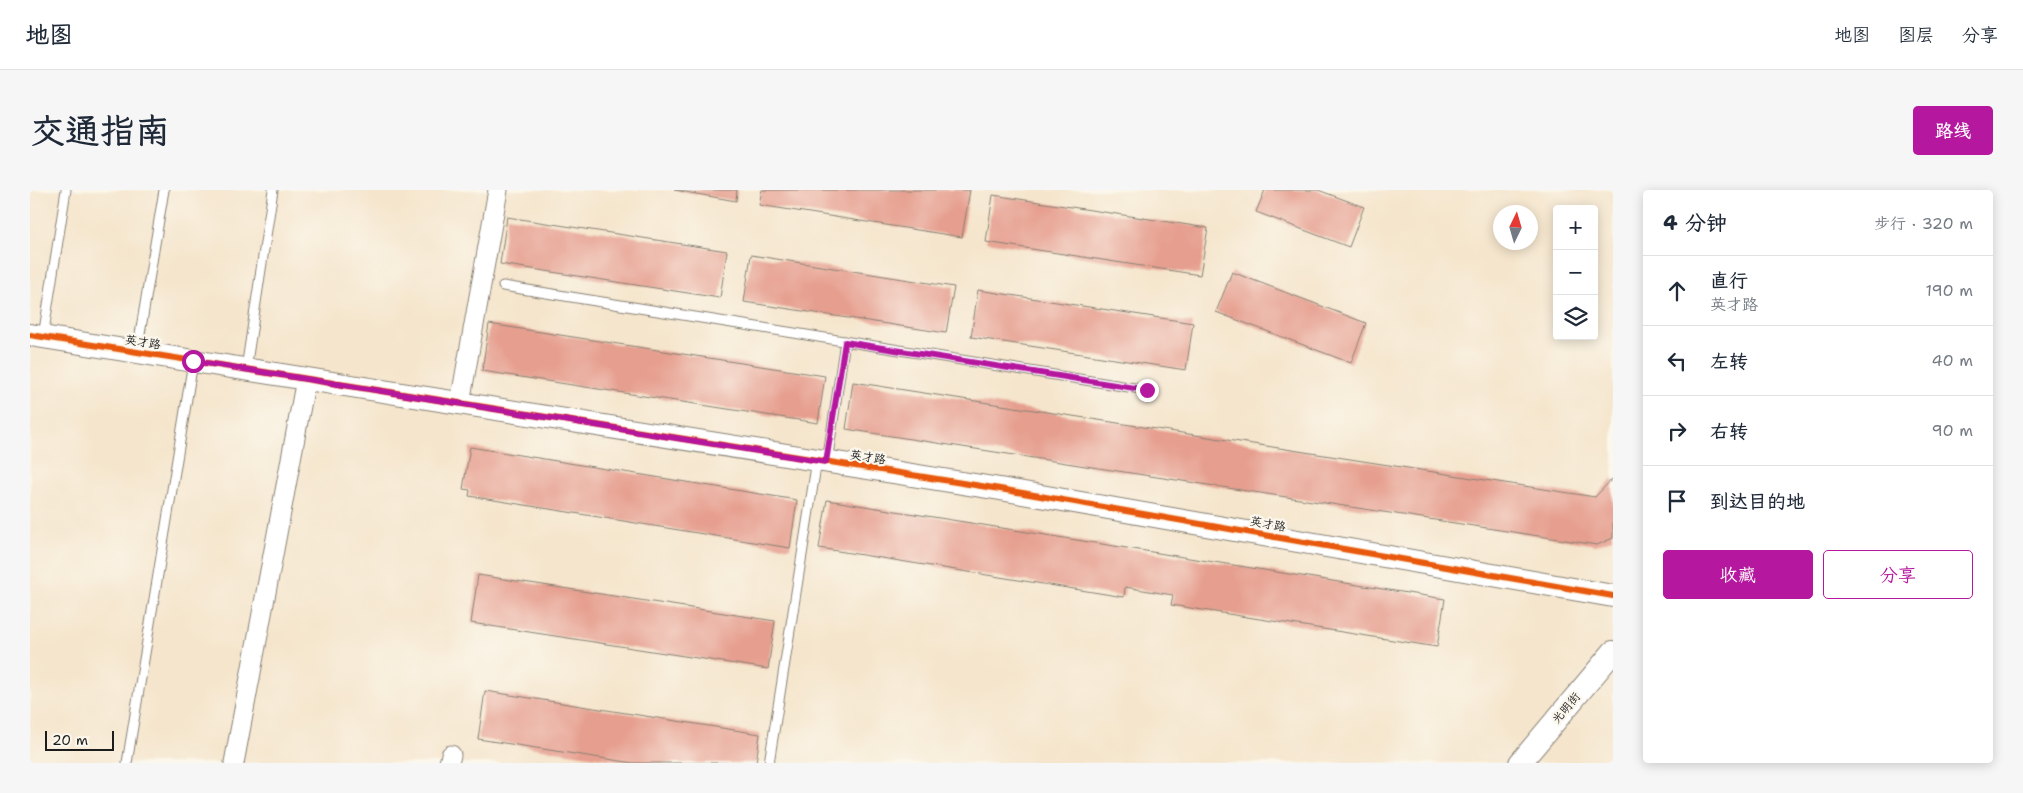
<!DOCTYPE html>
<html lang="zh">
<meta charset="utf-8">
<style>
body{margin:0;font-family:"Shantell Sans","LXGW WenKai TC",sans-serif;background:#f6f6f7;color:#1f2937}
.controls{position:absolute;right:15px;top:15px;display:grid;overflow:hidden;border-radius:5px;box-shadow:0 2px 12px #0003}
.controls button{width:45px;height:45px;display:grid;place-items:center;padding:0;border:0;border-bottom:1px solid #e0e1e3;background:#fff;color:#1f2937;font:25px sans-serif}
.compass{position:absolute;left:1463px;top:15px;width:45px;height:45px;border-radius:50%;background:#fff;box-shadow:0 2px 12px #0003;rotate:5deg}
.scale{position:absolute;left:15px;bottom:12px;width:69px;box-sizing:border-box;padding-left:5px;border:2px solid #1c1c1c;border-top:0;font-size:14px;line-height:18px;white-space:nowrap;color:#1c1c1c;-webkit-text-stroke:4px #fbf7ec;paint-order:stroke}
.stop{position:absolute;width:15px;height:15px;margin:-11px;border:4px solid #b5179e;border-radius:50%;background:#fff}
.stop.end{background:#b5179e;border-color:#fff;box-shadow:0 1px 5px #0008}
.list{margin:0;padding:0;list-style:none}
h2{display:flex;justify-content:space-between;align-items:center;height:65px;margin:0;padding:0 20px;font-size:21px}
h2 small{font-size:16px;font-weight:400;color:#747a83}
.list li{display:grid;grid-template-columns:32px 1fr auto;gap:15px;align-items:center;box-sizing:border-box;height:70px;padding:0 20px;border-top:1px solid #e0e1e3}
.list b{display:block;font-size:19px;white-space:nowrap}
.list p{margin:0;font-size:16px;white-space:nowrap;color:#747a83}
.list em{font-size:16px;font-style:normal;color:#747a83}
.actions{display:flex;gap:10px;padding:15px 20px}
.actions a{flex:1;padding:11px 0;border:1px solid #b5179e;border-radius:5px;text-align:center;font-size:18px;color:#b5179e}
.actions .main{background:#b5179e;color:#fff}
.icon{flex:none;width:28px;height:28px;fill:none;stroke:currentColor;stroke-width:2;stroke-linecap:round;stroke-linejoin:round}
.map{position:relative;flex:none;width:1583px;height:573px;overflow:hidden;border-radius:5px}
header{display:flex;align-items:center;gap:30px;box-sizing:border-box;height:70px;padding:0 25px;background:#fff;border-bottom:1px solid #e0e1e3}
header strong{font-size:24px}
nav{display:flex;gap:28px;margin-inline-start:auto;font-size:18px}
.intro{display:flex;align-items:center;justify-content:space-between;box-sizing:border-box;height:120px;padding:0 30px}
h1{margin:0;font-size:35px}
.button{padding:12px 22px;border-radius:5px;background:#b5179e;color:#fff;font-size:18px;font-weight:700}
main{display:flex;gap:30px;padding:0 30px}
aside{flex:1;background:#fff;border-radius:5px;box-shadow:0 2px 12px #0003}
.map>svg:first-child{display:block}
</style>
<header>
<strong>地图</strong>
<nav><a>地图</a><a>图层</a><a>分享</a></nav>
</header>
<div class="intro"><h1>交通指南</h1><a class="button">路线</a></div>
<main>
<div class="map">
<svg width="1583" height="573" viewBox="0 0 1583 573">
<rect width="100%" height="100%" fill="#fbf7ec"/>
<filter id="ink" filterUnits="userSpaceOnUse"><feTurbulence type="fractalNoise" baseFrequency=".02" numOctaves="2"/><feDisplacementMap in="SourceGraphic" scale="10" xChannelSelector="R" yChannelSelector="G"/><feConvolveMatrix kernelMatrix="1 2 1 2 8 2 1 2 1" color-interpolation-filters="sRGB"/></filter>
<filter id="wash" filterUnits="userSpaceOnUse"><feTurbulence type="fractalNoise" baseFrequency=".0096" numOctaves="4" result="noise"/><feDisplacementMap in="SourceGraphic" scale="20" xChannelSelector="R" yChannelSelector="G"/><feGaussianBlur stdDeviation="1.12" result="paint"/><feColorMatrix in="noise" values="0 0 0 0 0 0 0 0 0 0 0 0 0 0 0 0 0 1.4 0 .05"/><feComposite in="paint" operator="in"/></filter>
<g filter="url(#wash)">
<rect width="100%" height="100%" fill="#f5e5cc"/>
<g id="blocks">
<g fill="#e69f8f">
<path d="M644 0H707L706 11Z"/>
<path d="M732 0H940L932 47 729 15Z"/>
<path d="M1235 0H1288L1334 17 1319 57 1226 22Z"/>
<path d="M963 5 1178 38 1170 85 956 52Z"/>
<path d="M477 27 697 61 690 108 470 74Z"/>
<path d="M721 65 924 97 916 143 714 112Z"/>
<path d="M1202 82 1336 133 1321 173 1186 122Z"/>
<path d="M948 100 1163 133 1156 180 941 147Z"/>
<path d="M459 134 795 186 788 233 452 181Z"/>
<path d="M823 192 1565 307 1583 288V348L1567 355 816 239Z"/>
<path d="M440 257 767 310 760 358 439 306 440 300 433 299Z"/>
<path d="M797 310 1415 409 1407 457 1141 415 1143 405 1095 397 1094 407 789 358Z"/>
<path d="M448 385 745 431 738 479 441 433Z"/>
<path d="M455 501 730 544 726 573H603L448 549Z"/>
</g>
</g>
</g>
<g filter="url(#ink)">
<use href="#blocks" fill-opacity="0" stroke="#888074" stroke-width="1"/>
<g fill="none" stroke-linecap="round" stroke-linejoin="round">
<g stroke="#888074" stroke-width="11">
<g id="service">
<path d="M473 96 1117 200"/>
<path d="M13 147 36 0"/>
<path d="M107 162 134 0"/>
<path d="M216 179 243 0"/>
<path d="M797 272 815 151"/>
<path d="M97 573 163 172"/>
<path d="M739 573 787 270"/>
</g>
</g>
<g stroke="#888074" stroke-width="21">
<g id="minor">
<path d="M430 213 468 0"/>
<path d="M204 573 276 189"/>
<path d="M419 573 421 565"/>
</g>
</g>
<g stroke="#888074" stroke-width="24">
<g id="tertiary">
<path d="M0 145 970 299 1583 406"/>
<path d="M1490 573 1583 462"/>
</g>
</g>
<use href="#service" stroke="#fff" stroke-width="9"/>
<use href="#minor" stroke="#fff" stroke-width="19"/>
<use href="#tertiary" stroke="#fff" stroke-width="22"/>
<g stroke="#fbf7ec" stroke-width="9">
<path id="cycleway" d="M0 145 970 299 1583 406"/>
</g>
<use href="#cycleway" stroke="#e8590c" stroke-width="6"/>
</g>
</g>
<g fill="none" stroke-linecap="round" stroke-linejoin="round" filter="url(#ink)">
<path stroke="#b5179e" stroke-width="6" d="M163 171 796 272 815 152 1117 200"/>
</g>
<g text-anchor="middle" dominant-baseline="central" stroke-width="4.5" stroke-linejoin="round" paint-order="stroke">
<g font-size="12" fill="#1c1c1c" stroke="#fbf7ec">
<text transform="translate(113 152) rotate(9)">英才路</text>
<text transform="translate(838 267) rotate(9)">英才路</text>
<text transform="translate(1238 334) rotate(10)">英才路</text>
<text transform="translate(1536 518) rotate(-50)">光明街</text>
</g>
</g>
</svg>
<div class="controls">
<button>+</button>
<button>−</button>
<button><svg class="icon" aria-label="layers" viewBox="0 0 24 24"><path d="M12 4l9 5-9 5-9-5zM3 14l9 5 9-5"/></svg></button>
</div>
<svg class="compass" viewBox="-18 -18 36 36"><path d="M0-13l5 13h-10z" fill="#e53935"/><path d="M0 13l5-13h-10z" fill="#747a83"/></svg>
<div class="scale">20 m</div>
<div class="stop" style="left:163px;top:171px"></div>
<div class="stop end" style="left:1117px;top:200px"></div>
</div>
<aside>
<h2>4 分钟<small>步行 · 320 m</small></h2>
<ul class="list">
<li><svg class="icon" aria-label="ahead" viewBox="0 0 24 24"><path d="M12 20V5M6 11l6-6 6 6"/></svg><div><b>直行</b><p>英才路</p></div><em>190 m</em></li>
<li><svg class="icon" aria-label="left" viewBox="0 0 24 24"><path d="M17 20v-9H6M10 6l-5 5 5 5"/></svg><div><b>左转</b></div><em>40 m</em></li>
<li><svg class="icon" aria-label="right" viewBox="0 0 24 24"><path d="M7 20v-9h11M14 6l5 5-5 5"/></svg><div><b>右转</b></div><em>90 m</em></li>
<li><svg class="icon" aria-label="arrive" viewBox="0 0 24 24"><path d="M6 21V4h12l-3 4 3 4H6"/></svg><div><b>到达目的地</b></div></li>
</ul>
<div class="actions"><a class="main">收藏</a><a>分享</a></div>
</aside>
</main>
